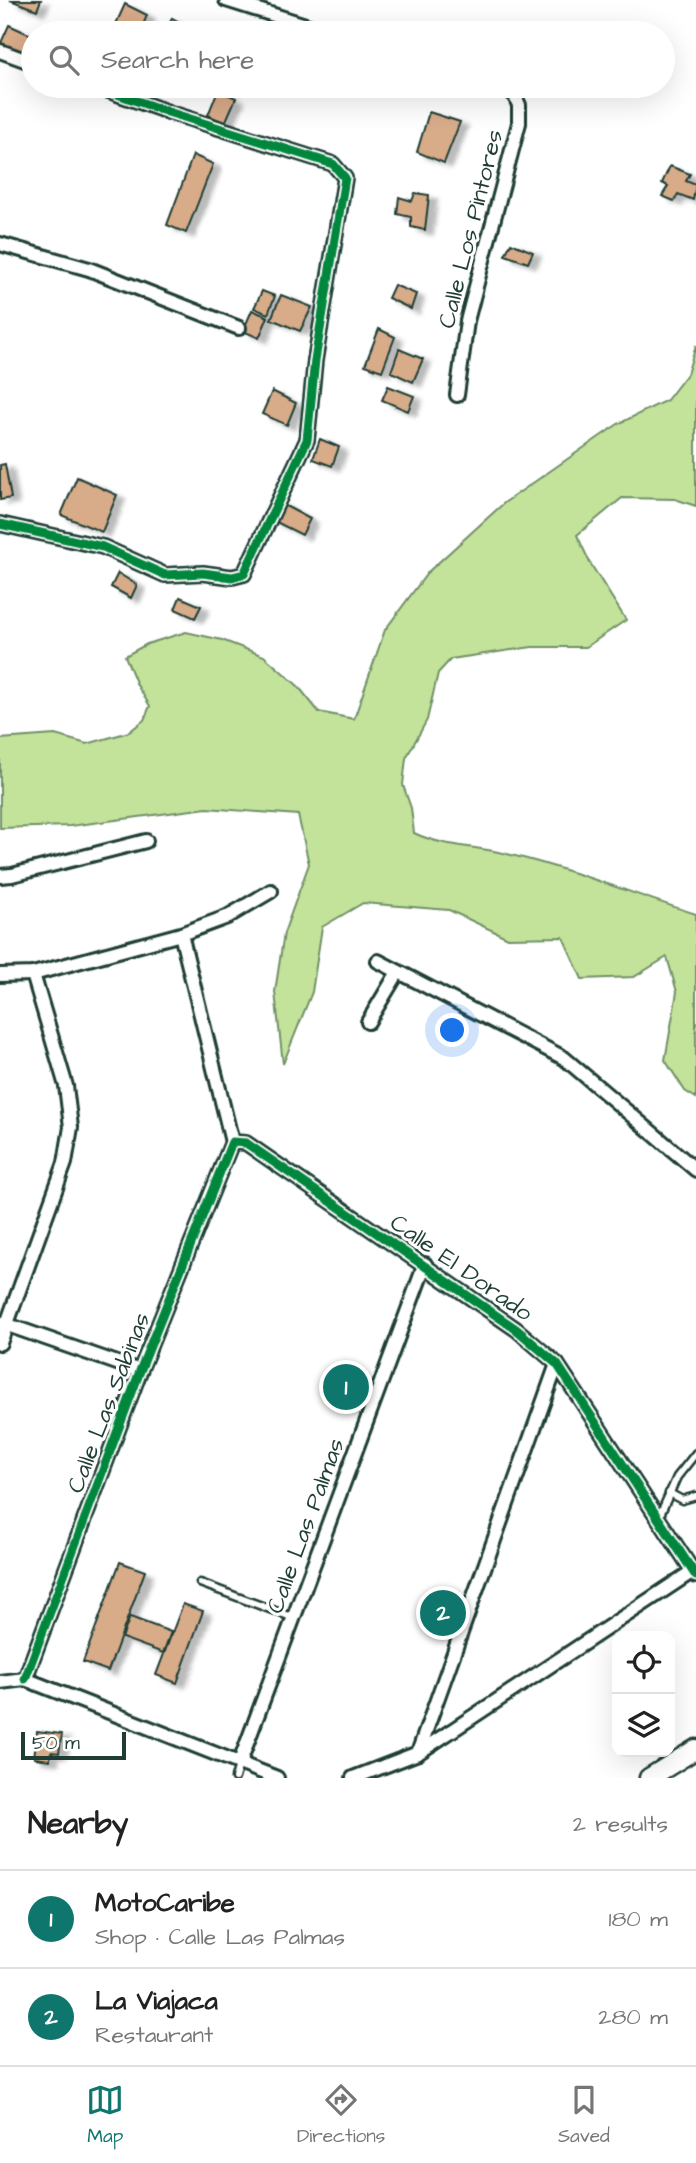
<!DOCTYPE html>
<meta charset="utf-8">
<style>
body{margin:0;font-family:"Architects Daughter",sans-serif;background:#f2f2f2;color:#222}
.controls{position:absolute;right:21px;bottom:21px;display:grid;overflow:hidden;border-radius:14px;box-shadow:0 7px 28px #0002}
.controls button{width:63px;height:63px;display:grid;place-items:center;padding:0;border:0;border-bottom:2px solid #e0e0e0;background:#fff;color:#222;font:35px sans-serif}
.scale{position:absolute;left:21px;bottom:18px;width:105px;box-sizing:border-box;padding-left:7px;border:4px solid #1f3d34;border-top:0;font-size:19px;line-height:24px;white-space:nowrap;color:#1f3d34;-webkit-text-stroke:5px #fff;paint-order:stroke}
.you{position:absolute;left:453px;top:1031px;width:24px;height:24px;margin:-18px;border:5px solid #fff;border-radius:50%;background:#1a73e8;box-shadow:0 0 0 10px #1a73e833}
.badge{display:grid;place-items:center;width:46px;height:46px;border-radius:50%;background:#0f766e;color:#fff;font-size:23px;font-weight:700}
.pin{position:absolute;translate:-50% -50%;border:4px solid #fff;box-shadow:0 2px 7px #0006}
.list{margin:0;padding:0;list-style:none}
h2{display:flex;justify-content:space-between;align-items:center;height:91px;margin:0;padding:0 28px;font-size:30px}
h2 small{font-size:23px;font-weight:400;color:#767676}
.list li{display:grid;grid-template-columns:46px 1fr auto;gap:21px;align-items:center;box-sizing:border-box;height:98px;padding:0 28px;border-top:2px solid #e0e0e0}
.list b{display:block;font-size:26px;white-space:nowrap}
.list p{margin:0;font-size:23px;white-space:nowrap;color:#767676}
.list em{font-size:23px;font-style:normal;color:#767676}
.icon{flex:none;width:38px;height:38px;fill:none;stroke:currentColor;stroke-width:2;stroke-linecap:round;stroke-linejoin:round}
.map{position:relative;flex:none;width:696px;height:1778px;overflow:hidden}
.search{position:absolute;background:#fff;box-shadow:0 7px 28px #0002;left:21px;right:21px;top:21px;height:77px;display:flex;align-items:center;gap:18px;box-sizing:border-box;padding:0 24px;border-radius:38px;color:#767676;font-size:26px}
.sheet{height:287px;background:#fff}
nav{display:flex;justify-content:space-around;align-items:center;box-sizing:border-box;height:98px;border-top:2px solid #e0e0e0;background:#fff;font-size:19px;color:#767676}
nav a{display:grid;justify-items:center;gap:4px}
nav .on{color:#0f766e}
.map>svg:first-child{display:block}
</style>
<div class="map">
<svg width="696" height="1778" viewBox="0 0 696 1778">
<defs>
<filter id="shadow"><feDropShadow dx="8" dy="4.5" stdDeviation="2" flood-color="#0004"/></filter>
</defs>
<rect width="100%" height="100%" fill="#fff"/>
<filter id="ink" filterUnits="userSpaceOnUse"><feTurbulence type="fractalNoise" baseFrequency=".0143" numOctaves="2"/><feDisplacementMap in="SourceGraphic" scale="14" xChannelSelector="R" yChannelSelector="G"/><feConvolveMatrix kernelMatrix="1 2 1 2 8 2 1 2 1" color-interpolation-filters="sRGB"/></filter>
<g filter="url(#ink)">
<path fill="#c3e39b" stroke="#719068" stroke-width="2" d="M696 345V506L675 499 622 498 577 535 590 563 626 620 586 647H532L451 659 438 673 427 720 406 758 403 785 411 808 414 833C443 847 476 846 507 854 571 869 633 894 696 914V1098L685 1091 665 1060 677 992 667 957 634 977 582 979 563 937 508 938 449 910 363 903 322 927 312 992 283 1064 275 992 284 933 309 864 298 815 207 808 70 826 0 828V739L55 735 87 744 129 732 144 720 150 706 137 685 125 656 147 644 186 632 222 640 264 656 298 686 319 712 354 719 385 630 428 572 504 503 618 424 667 400 687 374Z"/>
<g fill="#d8ab89" stroke="#1f3d34" stroke-width="2" filter="url(#shadow)">
<path d="M10 0H41L37 10Z"/>
<path d="M125 4 147 15 140 33H133L115 26Z"/>
<path d="M172 18 196 31 195 33H166Z"/>
<path d="M9 25 33 36V62L0 45Z"/>
<path d="M218 90 236 98 225 123 208 115Z"/>
<path d="M429 112 460 122 444 163 417 152Z"/>
<path d="M193 155 213 164 186 233 167 225Z"/>
<path d="M670 166 690 174 686 181 696 185 693 200 678 194 674 201 662 196 668 186 662 183Z"/>
<path d="M415 193 429 195 425 230 411 227V217L397 214 399 197 412 201Z"/>
<path d="M511 243 533 252 528 263 505 255Z"/>
<path d="M394 285 416 294 411 309 388 298Z"/>
<path d="M262 291 275 296 268 314 254 308Z"/>
<path d="M281 295 312 307 300 331 271 319Z"/>
<path d="M252 310 268 317 259 338 243 331Z"/>
<path d="M379 329 395 337 382 371 365 365Z"/>
<path d="M399 349 423 359 413 382 391 372Z"/>
<path d="M388 386 414 396 408 411 382 400Z"/>
<path d="M272 391 296 403 287 425 262 414Z"/>
<path d="M320 439 339 447 332 466 313 459Z"/>
<path d="M5 464 11 498 0 500V465Z"/>
<path d="M77 477 117 495 102 532 61 515Z"/>
<path d="M280 503 310 519 302 535 272 520Z"/>
<path d="M118 573 137 585 131 598 111 587Z"/>
<path d="M180 597 201 606 195 618 175 609Z"/>
<path d="M120 1562 145 1571 108 1671 83 1662Z"/>
<path d="M183 1604 203 1611 177 1683 156 1675Z"/>
<path d="M130 1617 171 1632 163 1653 122 1638Z"/>
<path d="M37 1731 62 1734 59 1753 51 1752 50 1760 34 1758Z"/>
</g>
<g fill="none" stroke-linecap="round" stroke-linejoin="round">
<g stroke="#1f3d34" stroke-width="11">
<g id="lane">
<path d="M669 1493 682 1500 696 1496"/>
<path d="M659 1517 677 1477 696 1453"/>
<path d="M200 1583 294 1618"/>
<path d="M235 1778 239 1764"/>
</g>
</g>
<g stroke="#1f3d34" stroke-width="18">
<g id="street">
<path d="M226 0 331 33"/>
<path d="M0 51 33 63"/>
<path d="M0 244 89 269 239 328"/>
<path d="M457 395 467 321 519 123V105L512 90 498 86"/>
<path d="M0 524 103 547 165 575 203 573 232 577 244 574 307 440 315 360 345 178 333 164 168 112 95 86"/>
<path d="M0 876 12 875 146 841"/>
<path d="M181 934 232 1142"/>
<path d="M378 961 564 1058 696 1170"/>
<path d="M0 975 33 974 181 934 227 917 271 891"/>
<path d="M368 1022 398 972"/>
<path d="M232 1142 246 1143 516 1329 557 1364 696 1576"/>
<path d="M2 1323 140 1371"/>
<path d="M0 1343 65 1163 71 1127 66 1086 33 974"/>
<path d="M25 1679 140 1371 232 1142"/>
<path d="M0 1682 25 1679 277 1778"/>
<path d="M418 1753 557 1364"/>
<path d="M240 1762 425 1264"/>
<path d="M353 1778 418 1753 693 1571"/>
</g>
</g>
<g stroke="#1f3d34" stroke-width="23">
<path id="secondary" d="M649 1778 696 1749"/>
</g>
<use href="#lane" stroke="#fff" stroke-width="6"/>
<use href="#street" stroke="#fff" stroke-width="12"/>
<use href="#secondary" stroke="#fff" stroke-width="18"/>
<g stroke="#fff" stroke-width="13">
<g id="cycleway">
<path d="M0 524 103 547 165 575 203 573 232 577 244 574 307 440 315 360 345 178 333 164 168 112 95 86"/>
<path d="M25 1679 140 1371 232 1142 246 1143 516 1329 557 1364 696 1576"/>
</g>
</g>
<use href="#cycleway" stroke="#00873e" stroke-width="9"/>
</g>
</g>
<g text-anchor="middle" dominant-baseline="central" stroke-width="6" stroke-linejoin="round" paint-order="stroke">
<g font-size="24" fill="#1f3d34" stroke="#fff">
<text transform="translate(471 229) rotate(-76)">Calle Los Pintores</text>
<text transform="translate(461 1268) rotate(35)">Calle El Dorado</text>
<text transform="translate(109 1403) rotate(-69)">Calle Las Sabinas</text>
<text transform="translate(306 1526) rotate(-70)">Calle Las Palmas</text>
</g>
</g>
</svg>
<div class="controls">
<button><svg class="icon" aria-label="locate" viewBox="0 0 24 24"><circle cx="12" cy="12" r="6"/><path d="M12 2v4M12 18v4M2 12h4M18 12h4"/></svg></button>
<button><svg class="icon" aria-label="layers" viewBox="0 0 24 24"><path d="M12 4l9 5-9 5-9-5zM3 14l9 5 9-5"/></svg></button>
</div>
<div class="scale">50 m</div>
<div class="you"></div>
<div class="pin badge" style="left:346px;top:1387px">1</div>
<div class="pin badge" style="left:443px;top:1613px">2</div>
<div class="search"><svg class="icon" aria-label="search" viewBox="0 0 24 24"><circle cx="10" cy="10" r="6"/><path d="M15 15l6 6"/></svg>Search here</div>
</div>
<section class="sheet">
<h2>Nearby<small>2 results</small></h2>
<ul class="list">
<li><span class="badge">1</span><div><b>MotoCaribe</b><p>Shop · Calle Las Palmas</p></div><em>180 m</em></li>
<li><span class="badge">2</span><div><b>La Viajaca</b><p>Restaurant</p></div><em>280 m</em></li>
</ul>
</section>
<nav>
<a class="on"><svg class="icon" aria-label="map" viewBox="0 0 24 24"><path d="M3 6l6-2 6 2 6-2v14l-6 2-6-2-6 2zM9 4v14M15 6v14"/></svg>Map</a>
<a><svg class="icon" aria-label="directions" viewBox="0 0 24 24"><path d="M12 3l9 9-9 9-9-9zM9 14v-3h6M13 9l2 2-2 2"/></svg>Directions</a>
<a><svg class="icon" aria-label="saved" viewBox="0 0 24 24"><path d="M7 4h10v16l-5-4-5 4z"/></svg>Saved</a>
</nav>
